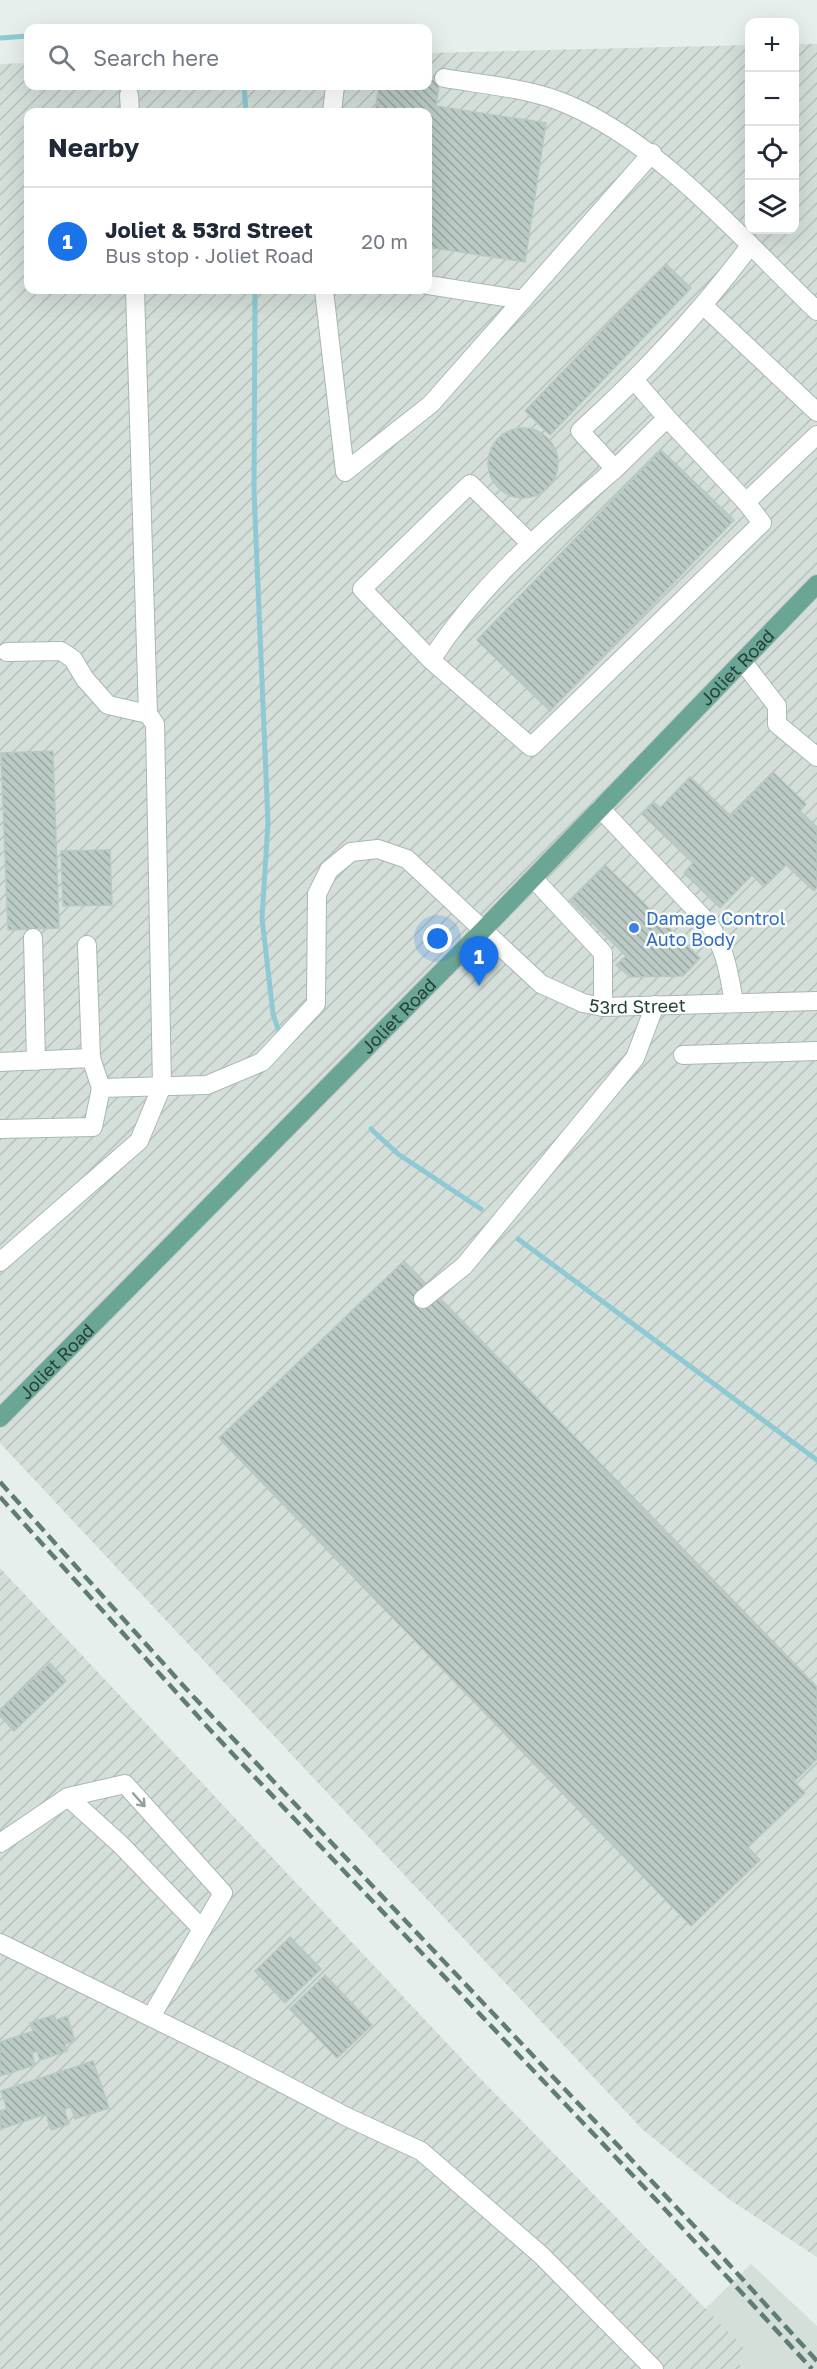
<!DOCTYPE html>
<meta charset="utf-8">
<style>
body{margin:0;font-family:"Golos Text",sans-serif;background:#f2f2f3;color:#1f2937}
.controls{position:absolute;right:18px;top:18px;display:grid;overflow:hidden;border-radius:12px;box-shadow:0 6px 24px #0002}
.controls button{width:54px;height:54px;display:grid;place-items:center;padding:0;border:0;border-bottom:2px solid #e0e1e3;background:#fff;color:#1f2937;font:30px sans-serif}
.you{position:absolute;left:438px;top:939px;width:21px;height:21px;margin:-15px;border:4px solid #fff;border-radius:50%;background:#1a73e8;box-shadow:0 0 0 9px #1a73e833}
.badge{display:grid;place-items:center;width:39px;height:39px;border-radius:50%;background:#1a73e8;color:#fff;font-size:20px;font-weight:700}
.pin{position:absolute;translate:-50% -50px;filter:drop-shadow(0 2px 3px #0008)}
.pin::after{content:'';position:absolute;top:32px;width:21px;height:18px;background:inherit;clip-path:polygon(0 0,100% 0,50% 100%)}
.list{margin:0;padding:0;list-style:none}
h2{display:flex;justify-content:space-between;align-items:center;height:78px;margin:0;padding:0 24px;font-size:26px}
h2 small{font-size:20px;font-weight:400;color:#747a83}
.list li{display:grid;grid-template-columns:39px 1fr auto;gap:18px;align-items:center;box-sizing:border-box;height:108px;padding:0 24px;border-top:2px solid #e0e1e3}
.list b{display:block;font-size:22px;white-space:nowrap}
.list p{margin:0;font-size:20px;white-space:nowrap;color:#747a83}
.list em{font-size:20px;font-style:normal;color:#747a83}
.icon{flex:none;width:33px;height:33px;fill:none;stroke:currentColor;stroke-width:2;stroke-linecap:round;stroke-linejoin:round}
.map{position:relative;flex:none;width:817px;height:2369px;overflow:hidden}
.search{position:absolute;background:#fff;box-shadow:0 6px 24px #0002;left:24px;top:24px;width:408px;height:66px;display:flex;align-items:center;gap:15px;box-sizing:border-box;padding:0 21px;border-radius:12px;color:#747a83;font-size:22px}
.panel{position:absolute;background:#fff;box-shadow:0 6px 24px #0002;left:24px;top:108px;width:408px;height:186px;border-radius:12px}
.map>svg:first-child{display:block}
</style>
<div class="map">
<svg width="817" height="2369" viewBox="0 0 817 2369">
<defs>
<pattern id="industrial-furrows" width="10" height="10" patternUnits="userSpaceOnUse" patternTransform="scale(1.5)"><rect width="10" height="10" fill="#d4dfda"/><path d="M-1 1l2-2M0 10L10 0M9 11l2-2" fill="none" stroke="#b6c1bc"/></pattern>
<pattern id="building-back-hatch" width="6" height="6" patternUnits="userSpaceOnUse" patternTransform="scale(1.5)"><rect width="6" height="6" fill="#bbcac4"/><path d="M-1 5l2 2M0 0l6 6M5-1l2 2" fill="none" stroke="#98a6a0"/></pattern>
</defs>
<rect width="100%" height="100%" fill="#e6efeb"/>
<path fill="#d4dfda" d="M751 2264 817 2326V2369H744L739 2364 749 2355 704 2310Z"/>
<g fill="url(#industrial-furrows)" fill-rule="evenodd">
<path d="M795 44H817V2257L730 2200 642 2129 0 1443V64L28 63V86H428V53L749 45 750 230H794ZM28 112H428V290H28Z"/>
<path d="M0 1568 474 2072 750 2354 739 2364 744 2369H0Z"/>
</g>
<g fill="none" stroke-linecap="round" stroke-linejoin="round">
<g stroke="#8ec9d4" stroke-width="5">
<path d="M0 38 28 36"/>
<path d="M244 86 246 112"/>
<path d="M255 290 254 492 268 823 262 918 273 1014 278 1029"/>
<path d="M371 1129 398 1154 481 1209"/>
<path d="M518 1239 817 1460"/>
</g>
</g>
<g fill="url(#building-back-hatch)" stroke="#b8c9c2" stroke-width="1.5">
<path d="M428 77 440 79 436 106 546 123 525 262 428 247V112H375L379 86H428Z"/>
<path d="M666 264 691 288 550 435 525 411Z"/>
<circle cx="523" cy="463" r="35"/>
<path d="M661 450 734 520 550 711 477 640Z"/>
<path d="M53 751 59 928 8 930 1 753Z"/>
<path d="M773 772 806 804 800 811 817 827V887L814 891 786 865 764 887 752 875 720 908 684 873 693 863 642 814 654 802 660 808 690 777 731 816Z"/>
<path d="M110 850 112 905 63 906 61 851Z"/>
<path d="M605 865 700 958 683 976 630 977 616 965 626 956 570 901Z"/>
<path d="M404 1261 817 1687V1759L794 1782 805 1793 748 1847 760 1860 691 1926 219 1438Z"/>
<path d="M50 1663 66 1681 14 1731 0 1716V1710Z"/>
<path d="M290 1937 321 1969 285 2003 255 1971Z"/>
<path d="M325 1975 372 2025 337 2058 290 2009Z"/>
<path d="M54 2015 56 2020 67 2016 75 2041 65 2044 67 2051 40 2060 37 2051 32 2053 35 2065 0 2076V2042L33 2031 30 2023Z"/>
<path d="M93 2061 109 2108 75 2119 71 2107 64 2109 69 2124 51 2130 46 2114 1 2129 0 2111 7 2109 1 2091Z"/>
</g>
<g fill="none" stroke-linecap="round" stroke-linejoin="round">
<g stroke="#a8b8b2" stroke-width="20">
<g id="minor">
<path d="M444 78C484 85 531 88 569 105 663 146 743 240 817 311"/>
<path d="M129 95 130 112"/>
<path d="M332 112 335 86"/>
<path d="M428 285 523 300"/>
<path d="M135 290 148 714"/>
<path d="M324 290 345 472 431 404 652 153"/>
<path d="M704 306 817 412"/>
<path d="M635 381 667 418 615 469 580 431C643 374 699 314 750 246"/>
<path d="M667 418 746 502 817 435"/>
<path d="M615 469C546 529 481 583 431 660L531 747 762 523 746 502"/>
<path d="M431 660 362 589 470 484 530 543"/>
<path d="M743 662 777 706V724L817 757"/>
<path d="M600 808 709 924C726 950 729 974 734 1003"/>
<path d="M533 878 603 953V1007"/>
<path d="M33 938 36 1061"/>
<path d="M87 945 91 1058"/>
<path d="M683 1055 817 1051"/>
<path d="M0 1062 91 1058 101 1088"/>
<path id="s1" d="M0 1129 93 1127 101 1088 207 1085 262 1062 316 1004 317 894 329 870 351 852 378 849 407 859 541 984 583 1003 603 1007 817 1001"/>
<path d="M0 1262 139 1141 162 1086 155 724 148 714 108 705 85 679 73 659 61 651 7 652"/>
<path d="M423 1299 464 1266 635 1058 655 1005"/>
<path d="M68 1797 125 1784 223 1893 202 1929"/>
<path d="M0 1843 68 1797 121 1845 202 1929 151 2017"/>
<path d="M0 1943 234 2058 347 2117 421 2151 541 2255 654 2369"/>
</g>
</g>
<g stroke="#c2cac8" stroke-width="20">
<g id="major">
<path id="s2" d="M0 1418 483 930 817 584"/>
</g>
</g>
<use href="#minor" stroke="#fff" stroke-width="18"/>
<use href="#major" stroke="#6aa596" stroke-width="18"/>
<g stroke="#5f7d75" stroke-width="4.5" stroke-dasharray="12 6" stroke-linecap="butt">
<path d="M0 1482 190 1693 696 2228 817 2361"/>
<path d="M0 1497 213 1733 661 2205 812 2369"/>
</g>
</g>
<defs><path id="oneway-shaft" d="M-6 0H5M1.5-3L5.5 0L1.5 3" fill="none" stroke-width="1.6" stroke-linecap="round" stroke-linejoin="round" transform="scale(1.5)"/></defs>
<use stroke="#92a09c" href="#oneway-shaft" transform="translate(139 1800) rotate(48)"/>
<circle fill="#3f7fe0" stroke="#f7fbf9" stroke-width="2" cx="634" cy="928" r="6"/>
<g text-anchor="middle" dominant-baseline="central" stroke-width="5" stroke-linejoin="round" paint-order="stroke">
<g font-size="18" fill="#24423a" stroke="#f7fbf9">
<text stroke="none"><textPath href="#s2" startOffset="1052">Joliet Road</textPath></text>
<text stroke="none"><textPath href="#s1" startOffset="885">53rd Street</textPath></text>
<text stroke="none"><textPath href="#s2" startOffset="566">Joliet Road</textPath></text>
<text stroke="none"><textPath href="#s2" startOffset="80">Joliet Road</textPath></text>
</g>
<g font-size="18" fill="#366cbe" stroke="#f7fbf9" text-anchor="start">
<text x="646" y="918">Damage Control<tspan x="646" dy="21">Auto Body</tspan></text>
</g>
</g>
</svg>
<div class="controls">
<button>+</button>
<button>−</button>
<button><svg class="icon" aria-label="locate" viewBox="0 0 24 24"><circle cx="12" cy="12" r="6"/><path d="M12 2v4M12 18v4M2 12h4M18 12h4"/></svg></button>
<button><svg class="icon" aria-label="layers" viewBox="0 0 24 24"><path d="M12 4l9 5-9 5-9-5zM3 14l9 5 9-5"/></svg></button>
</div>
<div class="you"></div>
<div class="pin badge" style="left:479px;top:986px">1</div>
<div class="search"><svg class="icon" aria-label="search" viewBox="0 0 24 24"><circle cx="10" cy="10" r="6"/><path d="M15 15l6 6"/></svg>Search here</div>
<section class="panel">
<h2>Nearby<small></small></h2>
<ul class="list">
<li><span class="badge">1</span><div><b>Joliet &amp; 53rd Street</b><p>Bus stop · Joliet Road</p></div><em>20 m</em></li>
</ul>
</section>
</div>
